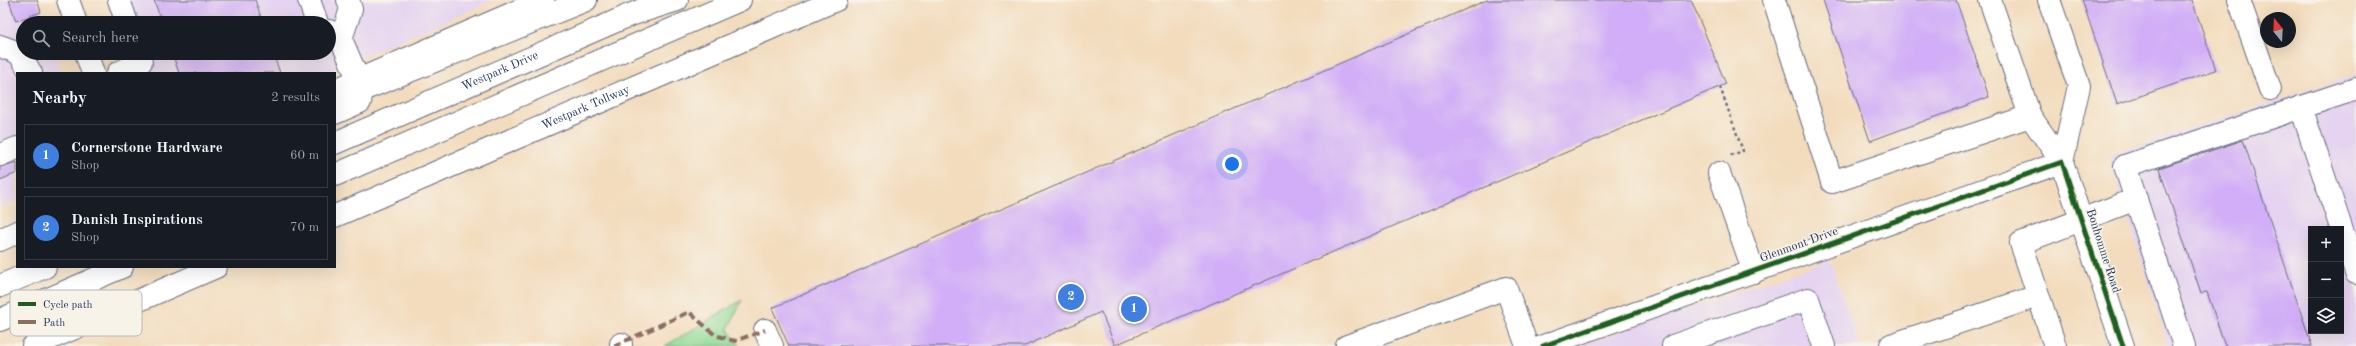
<!DOCTYPE html>
<meta charset="utf-8">
<style>
body{margin:0;font-family:"Old Standard TT",serif;background:#20242c;color:#f1f3f6}
.controls{position:absolute;right:12px;bottom:12px;display:grid;overflow:hidden;border-radius:0px;box-shadow:0 4px 16px #0002}
.controls button{width:36px;height:36px;display:grid;place-items:center;padding:0;border:0;border-bottom:1px solid #363941;background:#171b24;color:#f1f3f6;font:20px sans-serif}
.compass{position:absolute;left:2260px;top:12px;width:36px;height:36px;border-radius:50%;background:#171b24;box-shadow:0 4px 16px #0002;rotate:342deg}
.you{position:absolute;left:1232px;top:164px;width:14px;height:14px;margin:-10px;border:3px solid #fff;border-radius:50%;background:#1a73e8;box-shadow:0 0 0 6px #1a73e833}
.badge{display:grid;place-items:center;width:26px;height:26px;border-radius:50%;background:#0b8043;color:#fff;font-size:13px;font-weight:700}
.pin{position:absolute;translate:-50% -50%;border:2px solid #fff;box-shadow:0 1px 4px #0006}
.list{margin:0;padding:0;list-style:none}
h2{display:flex;justify-content:space-between;align-items:center;height:52px;margin:0;padding:0 16px;font-size:17px}
h2 small{font-size:13px;font-weight:400;color:#9ea1a6}
.list li{display:grid;grid-template-columns:26px 1fr auto;gap:12px;align-items:center;box-sizing:border-box;height:64px;margin:0 8px 8px;padding:0 8px;border:1px solid #363941;border-radius:0px}
.list b{display:block;font-size:15px;white-space:nowrap}
.list p{margin:0;font-size:13px;white-space:nowrap;color:#9ea1a6}
.list em{font-size:13px;font-style:normal;color:#9ea1a6}
.icon{flex:none;width:22px;height:22px;fill:none;stroke:currentColor;stroke-width:2;stroke-linecap:round;stroke-linejoin:round}
.map{position:relative;flex:none;width:2356px;height:346px;overflow:hidden}
.search{position:absolute;background:#171b24;box-shadow:0 4px 16px #0002;left:16px;top:16px;width:320px;height:44px;display:flex;align-items:center;gap:10px;box-sizing:border-box;padding:0 14px;border-radius:22px;color:#9ea1a6;font-size:15px}
.panel{position:absolute;background:#171b24;box-shadow:0 4px 16px #0002;left:16px;top:72px;width:320px;height:196px;border-radius:0px}
.map>svg:first-child{display:block}
</style>
<div class="map">
<svg width="2356" height="346" viewBox="0 0 2356 346">
<rect width="100%" height="100%" fill="#f7f3e8"/>
<filter id="ink" filterUnits="userSpaceOnUse"><feTurbulence type="fractalNoise" baseFrequency=".025" numOctaves="2"/><feDisplacementMap in="SourceGraphic" scale="8" xChannelSelector="R" yChannelSelector="G"/><feConvolveMatrix kernelMatrix="1 2 1 2 8 2 1 2 1" color-interpolation-filters="sRGB"/></filter>
<filter id="wash" filterUnits="userSpaceOnUse"><feTurbulence type="fractalNoise" baseFrequency=".012" numOctaves="4" result="noise"/><feDisplacementMap in="SourceGraphic" scale="16" xChannelSelector="R" yChannelSelector="G"/><feGaussianBlur stdDeviation="0.9" result="paint"/><feColorMatrix in="noise" values="0 0 0 0 0 0 0 0 0 0 0 0 0 0 0 0 0 1.4 0 .05"/><feComposite in="paint" operator="in"/></filter>
<g filter="url(#wash)">
<rect width="100%" height="100%" fill="#f3dcbd"/>
<g fill="#e5d3f1" fill-rule="evenodd">
<path d="M0 0H37L44 23H23V53H54L61 73H17V200L0 207Z"/>
<path d="M108 0H494L324 73H134L127 53H329V23H116Z"/>
<path d="M2356 75V346H2168L2109 155ZM2311 229H2341V331H2311Z"/>
<path d="M1830 260 1860 346H1579Z"/>
</g>
<path fill="#91da95" stroke="#56847a" d="M742 300 728 329 739 346H665Z"/>
<g id="blocks">
<g fill="#d1aef7">
<path d="M9 0H37L41 12 16 21Z"/>
<path d="M154 0H255L263 23H162Z"/>
<path d="M1487 0H1691L1726 84 1115 345 1101 312 1025 346H789L772 308Z"/>
<path d="M1823 0H1956L1989 97 1870 141Z"/>
<path d="M2082 0H2192L2216 70 2117 104Z"/>
<path d="M172 53H273L280 73H179Z"/>
<path d="M2243 140 2312 346H2225L2207 292 2201 293 2159 168Z"/>
<path d="M17 162V173L0 180V167Z"/>
</g>
</g>
</g>
<g filter="url(#ink)">
<use href="#blocks" fill-opacity="0" stroke="#676c7f" stroke-width="1"/>
<g fill="none" stroke-linecap="round" stroke-linejoin="round">
<g stroke="#676c7f" stroke-width="24">
<g id="minor">
<path d="M68 0 76 23"/>
<path d="M119 0 127 23"/>
<path d="M309 0 317 23"/>
<path d="M1774 0 1832 182 2030 116"/>
<path d="M1990 0 2030 116 2062 162 2123 346"/>
<path d="M2049 0 2079 86 2062 162"/>
<path d="M2239 0 2270 89"/>
<path d="M329 31 341 39 351 9 348 0"/>
<path d="M341 39 358 79"/>
<path d="M0 46 19 53 31 73"/>
<path d="M86 53 93 73"/>
<path d="M118 73 141 62 138 53"/>
<path d="M2301 107 2356 273"/>
<path d="M0 155 17 148"/>
<path d="M1719 173 1754 272"/>
<path d="M765 330 772 346"/>
<path d="M621 344V346"/>
<path d="M1891 345 2038 296"/>
<path d="M1347 346 1506 288 1527 346"/>
<path d="M1543 346 2062 162"/>
<path d="M1673 346 1808 299 1824 346"/>
<path d="M2055 346 2021 243 2136 199"/>
<path d="M2184 346 2125 166 2356 89"/>
</g>
</g>
<g stroke="#676c7f" stroke-width="24">
<g id="major">
<path d="M335 90 543 0"/>
<path d="M335 113 360 102 362 90 358 79"/>
<path id="s1" d="M335 143 646 8"/>
<path d="M0 240 17 232"/>
<path d="M0 286 45 267"/>
</g>
</g>
<g stroke="#676c7f" stroke-width="24">
<g id="highway">
<path d="M627 16 677 0"/>
<path d="M335 92 362 90 586 0"/>
<path d="M335 175 740 0"/>
<path id="s2" d="M335 216 836 0"/>
<path d="M0 320 122 267"/>
<path d="M33 346 216 267"/>
</g>
</g>
<path stroke="#676c7f" stroke-width="2.5" stroke-dasharray="3 3" stroke-linecap="butt" d="M1720 87 1743 151 1729 156"/>
<use href="#minor" stroke="#fff" stroke-width="22"/>
<use href="#major" stroke="#fff" stroke-width="22"/>
<use href="#highway" stroke="#fff" stroke-width="22"/>
<path stroke="#8d6e63" stroke-width="4" stroke-dasharray="8 4" stroke-linecap="butt" d="M614 346 689 312 715 335 735 341 765 330"/>
<g stroke="#f7f3e8" stroke-width="8">
<path id="cycleway" d="M1543 346 2062 162 2123 346"/>
</g>
<use href="#cycleway" stroke="#1b5e20" stroke-width="5"/>
</g>
</g>
<g text-anchor="middle" dominant-baseline="central" stroke-width="3" stroke-linejoin="round" paint-order="stroke">
<g font-size="12" fill="#1b2f5e" stroke="#f7f3e8">
<text stroke="none"><textPath href="#s1" startOffset="180">Westpark Drive</textPath></text>
<text stroke="none"><textPath href="#s2" startOffset="273">Westpark Tollway</textPath></text>
<text transform="translate(1799 245) rotate(-20)">Glenmont Drive</text>
<text transform="translate(2103 251) rotate(72)">Bonhomme Road</text>
</g>
</g>
<rect x="10" y="290" width="132" height="46" rx="6" fill="#f7f3e8" stroke="#b5b8bf" stroke-width="1"/>
<rect x="18" y="302" width="18" height="4" fill="#1b5e20"/>
<rect x="18" y="320" width="18" height="4" fill="#8d6e63"/>
<g font-size="11" fill="#1b2f5e">
<text x="43" y="308">Cycle path</text>
<text x="43" y="326">Path</text>
</g>
</svg>
<div class="controls">
<button>+</button>
<button>−</button>
<button><svg class="icon" aria-label="layers" viewBox="0 0 24 24"><path d="M12 4l9 5-9 5-9-5zM3 14l9 5 9-5"/></svg></button>
</div>
<svg class="compass" viewBox="-18 -18 36 36"><path d="M0-13l5 13h-10z" fill="#e53935"/><path d="M0 13l5-13h-10z" fill="#9ea1a6"/></svg>
<div class="you"></div>
<div class="pin badge" style="left:1134px;top:309px;background:#3f7fe0">1</div>
<div class="pin badge" style="left:1071px;top:297px;background:#3f7fe0">2</div>
<div class="search"><svg class="icon" aria-label="search" viewBox="0 0 24 24"><circle cx="10" cy="10" r="6"/><path d="M15 15l6 6"/></svg>Search here</div>
<section class="panel">
<h2>Nearby<small>2 results</small></h2>
<ul class="list">
<li><span class="badge" style="background:#3f7fe0">1</span><div><b>Cornerstone Hardware</b><p>Shop</p></div><em>60 m</em></li>
<li><span class="badge" style="background:#3f7fe0">2</span><div><b>Danish Inspirations</b><p>Shop</p></div><em>70 m</em></li>
</ul>
</section>
</div>
